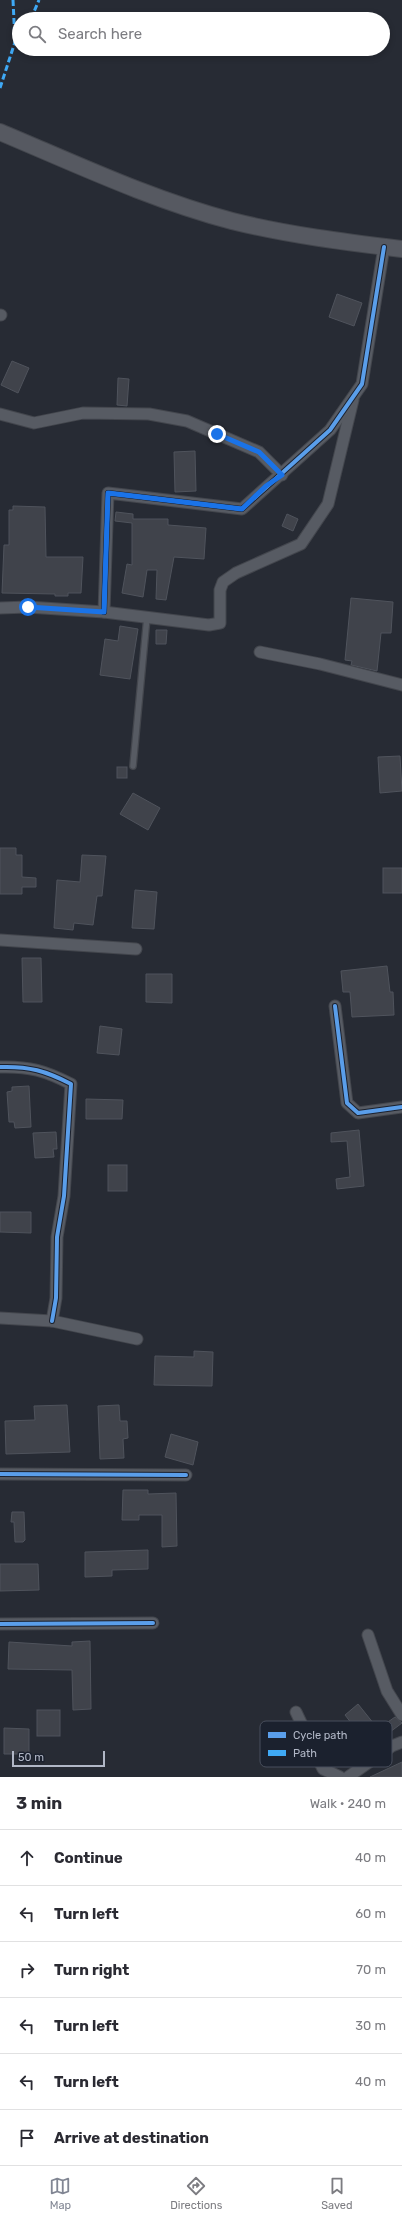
<!DOCTYPE html>
<meta charset="utf-8">
<style>
body{margin:0;font-family:Rubik,sans-serif;background:#f2f2f3;color:#2b2b33}
.scale{position:absolute;left:12px;bottom:10px;width:93px;box-sizing:border-box;padding-left:4px;border:2px solid #b1b7c6;border-top:0;font-size:11px;line-height:14px;white-space:nowrap;color:#b1b7c6;-webkit-text-stroke:3px #1b212e;paint-order:stroke}
.stop{position:absolute;width:12px;height:12px;margin:-9px;border:3px solid #1a73e8;border-radius:50%;background:#fff}
.stop.end{background:#1a73e8;border-color:#fff;box-shadow:0 1px 4px #0008}
.list{margin:0;padding:0;list-style:none}
h2{display:flex;justify-content:space-between;align-items:center;height:52px;margin:0;padding:0 16px;font-size:17px}
h2 small{font-size:13px;font-weight:400;color:#7c7c81}
.list li{display:grid;grid-template-columns:26px 1fr auto;gap:12px;align-items:center;box-sizing:border-box;height:56px;padding:0 16px;border-top:1px solid #e1e1e2}
.list b{display:block;font-size:15px;white-space:nowrap}
.list em{font-size:13px;font-style:normal;color:#7c7c81}
.icon{flex:none;width:22px;height:22px;fill:none;stroke:currentColor;stroke-width:2;stroke-linecap:round;stroke-linejoin:round}
.map{position:relative;flex:none;width:402px;height:1777px;overflow:hidden}
.search{position:absolute;background:#fff;box-shadow:0 2px 6px #0003;left:12px;right:12px;top:12px;height:44px;display:flex;align-items:center;gap:10px;box-sizing:border-box;padding:0 14px;border-radius:22px;color:#7c7c81;font-size:15px}
.sheet{height:388px;background:#fff}
nav{display:flex;justify-content:space-around;align-items:center;box-sizing:border-box;height:56px;border-top:1px solid #e1e1e2;background:#fff;font-size:11px;color:#7c7c81}
nav a{display:grid;justify-items:center;gap:2px}
nav .on{color:#818693}
.map>svg:first-child{display:block}
</style>
<div class="map">
<svg width="402" height="1777" viewBox="0 0 402 1777">
<rect width="100%" height="100%" fill="#272b34"/>
<g fill="#40434b" stroke="#4f535c">
<path d="M337 294 362 303 354 326 329 317Z"/>
<path d="M12 361 29 368 18 393 1 385Z"/>
<path d="M118 378 129 379 127 406 117 405Z"/>
<path d="M195 451 196 491 175 492 174 452Z"/>
<path d="M13 506 45 507 46 557H83L81 593H68V596H55V594L2 593 4 545H9V510H13Z"/>
<path d="M116 512 133 514V519H168V525L206 528 204 559 174 557 166 600 156 599 157 570H147L143 597 122 593 127 564 132 565V523L115 521Z"/>
<path d="M287 514 298 519 293 531 282 526Z"/>
<path d="M351 598 393 602 391 633H381L377 671 351 665 352 661 345 660Z"/>
<path d="M120 626 138 629 130 679 100 675 105 639 118 641Z"/>
<path d="M156 630H167L166 644H156Z"/>
<path d="M400 756 402 791 380 793 378 757Z"/>
<rect x="117" y="767" width="10" height="11"/>
<path d="M133 793 160 808 148 830 120 814Z"/>
<path d="M0 848H16V855H22V877L36 878V887H22V894H0Z"/>
<path d="M82 855 106 856 102 896H97L93 925 74 923 73 930 54 928 57 880 80 882Z"/>
<rect x="383" y="868" width="19" height="25"/>
<path d="M135 890 157 892 154 929 132 928Z"/>
<path d="M22 958H41L42 1002H23Z"/>
<path d="M387 966 390 992H393L394 1015 352 1017 350 992H343L341 971Z"/>
<path d="M146 974H172V1003L146 1002Z"/>
<path d="M100 1026 122 1029 119 1055 97 1053Z"/>
<path d="M29 1086 31 1127 15 1128 14 1122H9L7 1092 12 1091V1087Z"/>
<path d="M86 1099 123 1100 122 1119H86Z"/>
<path d="M359 1130 364 1186 337 1189 336 1179 350 1177 347 1141 331 1142V1133Z"/>
<path d="M56 1132 57 1149H53L54 1157 35 1158 33 1133Z"/>
<rect x="108" y="1165" width="19" height="26"/>
<path d="M0 1212H31V1233L0 1232Z"/>
<path d="M194 1351 213 1352 212 1386 154 1385 155 1356 194 1357Z"/>
<path d="M67 1405 70 1452 6 1454 5 1421 35 1420 34 1406Z"/>
<path d="M119 1405 120 1421H127L128 1438 123 1439 124 1458 100 1459 98 1406Z"/>
<path d="M171 1434 198 1442 193 1465 165 1457Z"/>
<path d="M123 1490H148V1494L176 1493 177 1546 162 1547V1515H139V1520H122Z"/>
<path d="M12 1512H24L25 1540 23 1542H15L14 1522H11Z"/>
<path d="M148 1550V1569L112 1570V1576L85 1577V1552Z"/>
<path d="M0 1564H38L39 1590 0 1591Z"/>
<path d="M90 1641 91 1709 73 1710 72 1670 8 1669 9 1642 72 1646V1642Z"/>
<path d="M358 1704 378 1729 395 1717 402 1723 370 1747 345 1715Z"/>
<rect x="37" y="1710" width="23" height="26"/>
<path d="M4 1728 29 1729V1754H4Z"/>
<path d="M402 1762V1777H370Z"/>
</g>
<g fill="none" stroke-linecap="round" stroke-linejoin="round">
<g stroke="#43464d" stroke-width="8">
<path id="service" d="M133 766 147 617"/>
</g>
<g stroke="#43464d" stroke-width="13">
<g id="minor">
<path d="M0 315H1"/>
<path d="M0 414 34 423 83 413 149 414 187 421 259 452 282 475"/>
<path d="M0 608 28 607 104 612 209 625 220 623V590L223 582 236 573 301 544 328 504 353 400"/>
<path d="M104 612 108 493 242 509 330 430 362 384 384 247"/>
<path d="M260 652 320 664 402 685"/>
<path d="M0 940 136 949"/>
<path d="M335 1006 347 1103 358 1113 402 1107"/>
<path d="M0 1067C29 1066 46 1071 71 1084L64 1196 57 1237 56 1298 52 1321"/>
<path d="M0 1318 52 1321 137 1339"/>
<path d="M0 1474 186 1475"/>
<path d="M0 1624 153 1623"/>
<path d="M368 1635 387 1691 402 1715"/>
<path d="M296 1712 323 1769 340 1777"/>
<path d="M348 1777 392 1746 402 1742"/>
</g>
</g>
<g stroke="#43464d" stroke-width="18">
<path id="secondary" d="M0 132C76 164 152 200 232 221 288 235 345 242 402 249"/>
</g>
<use href="#service" stroke="#575b63" stroke-width="5.5"/>
<use href="#minor" stroke="#575b63" stroke-width="11"/>
<use href="#secondary" stroke="#565961" stroke-width="16"/>
<g stroke="#3fa9f5" stroke-width="3" stroke-dasharray="6 3" stroke-linecap="butt">
<path d="M13 0 15 42"/>
<path d="M31 19 39 0"/>
<path d="M0 88 15 42 19 36"/>
</g>
<g stroke="#1b212e" stroke-width="6">
<g id="cycleway">
<path d="M104 612 108 493 242 509 330 430 362 384 384 247"/>
<path d="M335 1006 347 1103 358 1113 402 1107"/>
<path d="M0 1067C29 1066 46 1071 71 1084L64 1196 57 1237 56 1298 52 1321"/>
<path d="M0 1474 186 1475"/>
<path d="M0 1624 153 1623"/>
</g>
</g>
<use href="#cycleway" stroke="#5a9eea" stroke-width="4"/>
</g>
<g fill="none" stroke-linecap="round" stroke-linejoin="round">
<path stroke="#1a73e8" stroke-width="5" d="M28 607 104 612 108 493 242 509 266 486 282 475 259 452 217 434"/>
</g>
<rect x="260" y="1721" width="132" height="46" rx="6" fill="#1b212e" stroke="#484e5c" stroke-width="1"/>
<rect x="268" y="1732" width="18" height="6" fill="#5a9eea"/>
<rect x="268" y="1750" width="18" height="6" fill="#3fa9f5"/>
<g font-size="11" fill="#b1b7c6">
<text x="293" y="1739">Cycle path</text>
<text x="293" y="1757">Path</text>
</g>
</svg>
<div class="scale">50 m</div>
<div class="stop" style="left:28px;top:607px"></div>
<div class="stop end" style="left:217px;top:434px"></div>
<div class="search"><svg class="icon" aria-label="search" viewBox="0 0 24 24"><circle cx="10" cy="10" r="6"/><path d="M15 15l6 6"/></svg>Search here</div>
</div>
<section class="sheet">
<h2>3 min<small>Walk · 240 m</small></h2>
<ul class="list">
<li><svg class="icon" aria-label="ahead" viewBox="0 0 24 24"><path d="M12 20V5M6 11l6-6 6 6"/></svg><div><b>Continue</b></div><em>40 m</em></li>
<li><svg class="icon" aria-label="left" viewBox="0 0 24 24"><path d="M17 20v-9H6M10 6l-5 5 5 5"/></svg><div><b>Turn left</b></div><em>60 m</em></li>
<li><svg class="icon" aria-label="right" viewBox="0 0 24 24"><path d="M7 20v-9h11M14 6l5 5-5 5"/></svg><div><b>Turn right</b></div><em>70 m</em></li>
<li><svg class="icon" aria-label="left" viewBox="0 0 24 24"><path d="M17 20v-9H6M10 6l-5 5 5 5"/></svg><div><b>Turn left</b></div><em>30 m</em></li>
<li><svg class="icon" aria-label="left" viewBox="0 0 24 24"><path d="M17 20v-9H6M10 6l-5 5 5 5"/></svg><div><b>Turn left</b></div><em>40 m</em></li>
<li><svg class="icon" aria-label="arrive" viewBox="0 0 24 24"><path d="M6 21V4h12l-3 4 3 4H6"/></svg><div><b>Arrive at destination</b></div></li>
</ul>
</section>
<nav>
<a class="on"><svg class="icon" aria-label="map" viewBox="0 0 24 24"><path d="M3 6l6-2 6 2 6-2v14l-6 2-6-2-6 2zM9 4v14M15 6v14"/></svg>Map</a>
<a><svg class="icon" aria-label="directions" viewBox="0 0 24 24"><path d="M12 3l9 9-9 9-9-9zM9 14v-3h6M13 9l2 2-2 2"/></svg>Directions</a>
<a><svg class="icon" aria-label="saved" viewBox="0 0 24 24"><path d="M7 4h10v16l-5-4-5 4z"/></svg>Saved</a>
</nav>
